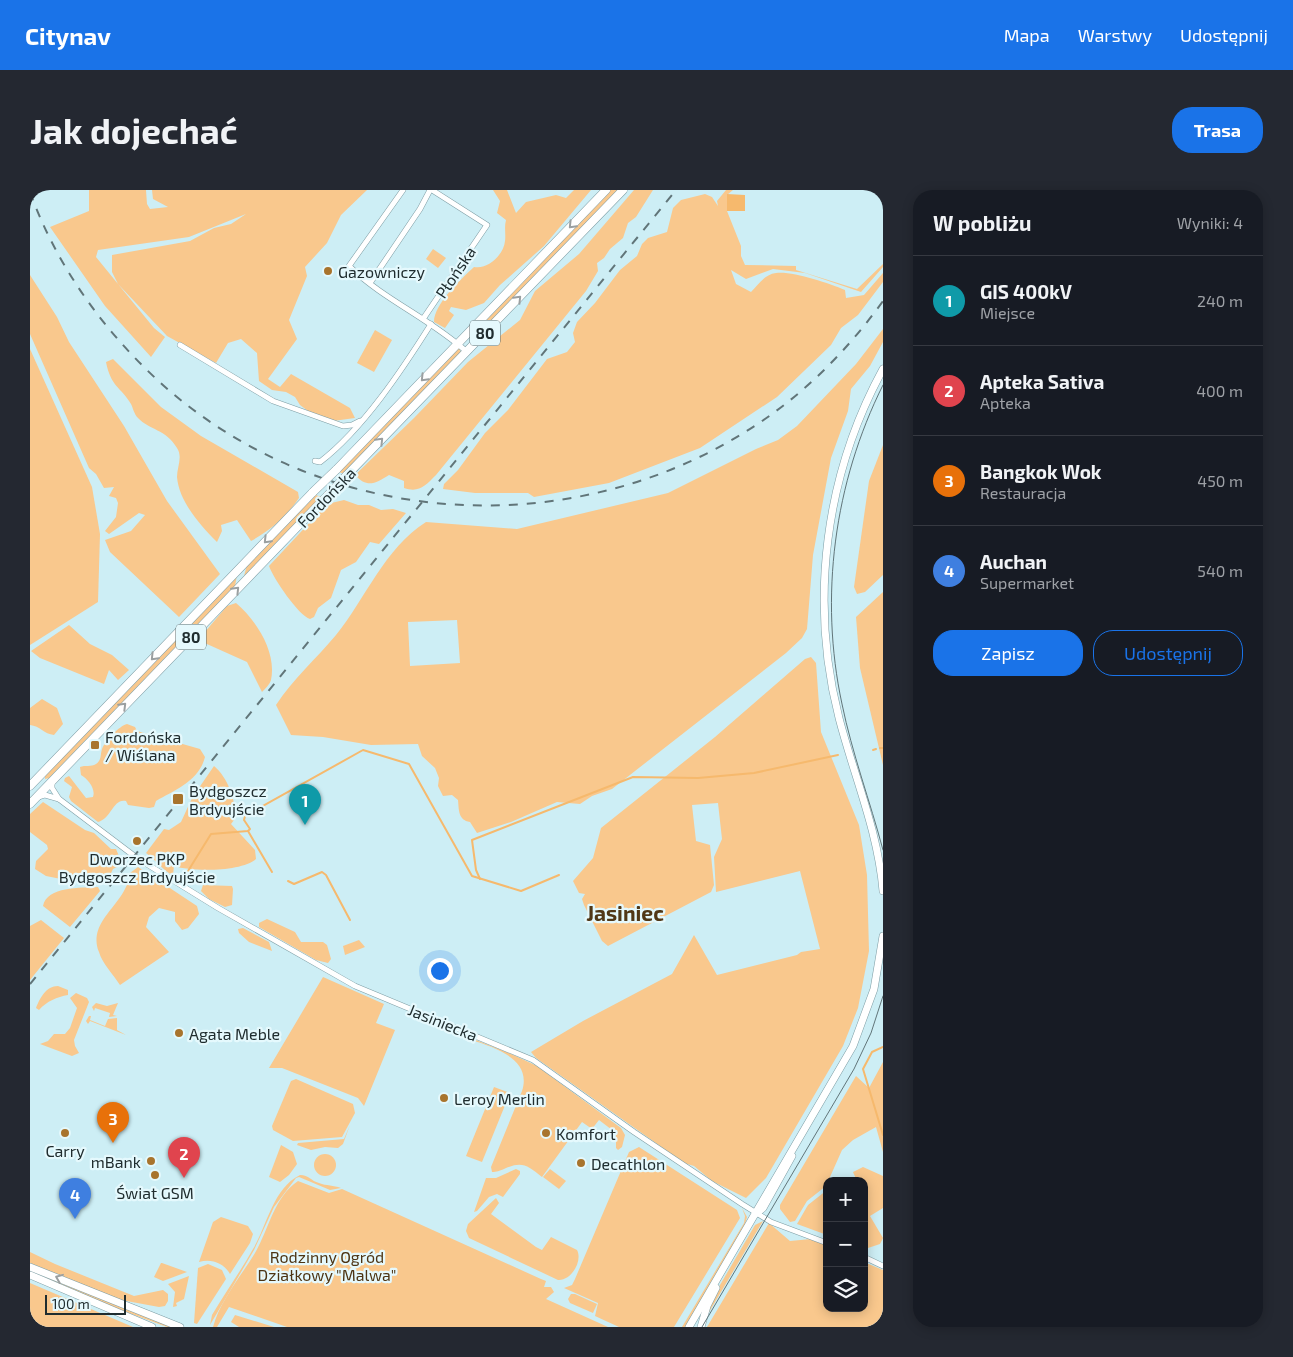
<!DOCTYPE html>
<html lang="pl">
<meta charset="utf-8">
<style>
body{margin:0;font-family:"Exo 2",sans-serif;background:#242831;color:#f1f3f6}
.controls{position:absolute;right:15px;bottom:15px;display:grid;overflow:hidden;border-radius:10px;box-shadow:0 2px 12px #0003}
.controls button{width:45px;height:45px;display:grid;place-items:center;padding:0;border:0;border-bottom:1px solid #363941;background:#171b24;color:#f1f3f6;font:25px sans-serif}
.scale{position:absolute;left:15px;bottom:12px;width:81px;box-sizing:border-box;padding-left:5px;border:2px solid #202d2f;border-top:0;font-size:14px;line-height:18px;white-space:nowrap;color:#202d2f;-webkit-text-stroke:4px #e5f9fd;paint-order:stroke}
.you{position:absolute;left:409px;top:780px;width:18px;height:18px;margin:-12px;border:4px solid #fff;border-radius:50%;background:#1a73e8;box-shadow:0 0 0 8px #1a73e833}
.badge{display:grid;place-items:center;width:32px;height:32px;border-radius:50%;background:#1a73e8;color:#fff;font-size:16px;font-weight:700}
.pin{position:absolute;translate:-50% -41px;filter:drop-shadow(0 1px 2px #0008)}
.pin::after{content:'';position:absolute;top:26px;width:18px;height:15px;background:inherit;clip-path:polygon(0 0,100% 0,50% 100%)}
.list{margin:0;padding:0;list-style:none}
h2{display:flex;justify-content:space-between;align-items:center;height:65px;margin:0;padding:0 20px;font-size:21px}
h2 small{font-size:16px;font-weight:400;color:#9ea1a6}
.list li{display:grid;grid-template-columns:32px 1fr auto;gap:15px;align-items:center;box-sizing:border-box;height:90px;padding:0 20px;border-top:1px solid #363941}
.list b{display:block;font-size:19px;white-space:nowrap}
.list p{margin:0;font-size:16px;white-space:nowrap;color:#9ea1a6}
.list em{font-size:16px;font-style:normal;color:#9ea1a6}
.actions{display:flex;gap:10px;padding:15px 20px}
.actions a{flex:1;padding:11px 0;border:1px solid #1a73e8;border-radius:20px;text-align:center;font-size:18px;color:#1a73e8}
.actions .main{background:#1a73e8;color:#fff}
.icon{flex:none;width:28px;height:28px;fill:none;stroke:currentColor;stroke-width:2;stroke-linecap:round;stroke-linejoin:round}
.map{position:relative;flex:none;width:853px;height:1137px;overflow:hidden;border-radius:20px}
header{display:flex;align-items:center;gap:30px;box-sizing:border-box;height:70px;padding:0 25px;background:#1a73e8;color:#fff}
header strong{font-size:24px}
nav{display:flex;gap:28px;margin-inline-start:auto;font-size:18px}
.intro{display:flex;align-items:center;justify-content:space-between;box-sizing:border-box;height:120px;padding:0 30px}
h1{margin:0;font-size:35px}
.button{padding:12px 22px;border-radius:20px;background:#1a73e8;color:#fff;font-size:18px;font-weight:700}
main{display:flex;gap:30px;padding:0 30px}
aside{flex:1;background:#171b24;border-radius:20px;box-shadow:0 2px 12px #0003}
.map>svg:first-child{display:block}
</style>
<header>
<strong>Citynav</strong>
<nav><a>Mapa</a><a>Warstwy</a><a>Udostępnij</a></nav>
</header>
<div class="intro"><h1>Jak dojechać</h1><a class="button">Trasa</a></div>
<main>
<div class="map">
<svg width="853" height="1137" viewBox="0 0 853 1137">
<rect width="100%" height="100%" fill="#cdeef5"/>
<g fill="#f9c88d" fill-rule="evenodd">
<path d="M59 0H116L117 14 120 19 138 17 123 9 122 0H337L311 25 297 53 275 77 277 86 259 130 267 149 238 189 250 197 261 184 320 218 325 228 303 231 278 221 270 215 265 207 256 202 242 200 229 191 227 163 211 149 198 153 186 173 137 146 88 94 124 138 135 147 121 167 75 116 20 37 59 21ZM216 24 201 34 184 38 160 51 82 65V82L88 94 66 67 68 60 159 47Z"/>
<path d="M463 0H477L486 23 496 12 526 5 536 8 544 0H561L514 56 470 95 454 113 436 120 421 117 419 121 424 125 415 138 404 132C404 114 431 89 444 77 458 80 474 64 475 51 476 44 474 37 476 30L467 23 470 11Z"/>
<path d="M580 0H589L443 150 439 146Z"/>
<path d="M604 0H623L606 27 598 33 593 48 580 59 574 68 567 73 568 81 556 101 406 285C395 296 389 303 374 298V291L359 285C345 294 337 298 325 285L384 228 438 172 490 130 505 101 549 64Z"/>
<path d="M696 0H703L697 5V21L711 56V66L715 75 766 76V80L827 99 853 74V77L831 102 775 83 743 79 716 89 701 80 706 94 721 102C728 95 735 84 746 83 763 81 798 93 815 100L816 108 834 105 853 83V92L828 125 811 138 801 155 747 207 670 258 579 293 504 307 498 303H445L413 299 414 294 428 280 455 243 478 220 517 169 537 162 545 152 543 143 547 132 565 113 590 80 607 66 612 54 618 48 637 42 643 18 651 10 675 4 682 7 688 16 687 11Z"/>
<path d="M403 59 416 68 408 78 396 69Z"/>
<path d="M0 85 27 127 39 152 94 236 137 311 190 384 149 427 80 362 75 350 101 341 115 325 109 323 79 344 75 341 86 327 88 313 86 308 79 306 84 297 74 298 66 284 59 278 0 144Z"/>
<path d="M853 139V152L840 176 821 199 818 221 801 268 783 365 777 439 772 448 756 463 582 599 562 606 550 614 527 612 481 632 447 643 440 632C428 630 429 620 428 610L422 605 413 606 408 596 409 588 405 578 392 566 388 554 341 555 293 547 261 545 246 515C263 489 286 469 306 445 336 408 354 359 396 332L487 339 638 303 726 259 748 250 767 236 826 174ZM427 430 430 473 380 476 378 432Z"/>
<path d="M345 140 362 150 344 182 327 173Z"/>
<path d="M429 158 431 162 314 284 309 282Z"/>
<path d="M0 159 62 297 70 344 68 412 0 455Z"/>
<path d="M83 169 131 217 171 246 268 302 269 308C256 327 241 340 221 351L207 330 191 335 192 341 187 352C171 336 149 312 147 287 147 277 153 267 147 258 136 239 119 240 108 228 104 224 103 218 101 214 90 196 81 197 76 172Z"/>
<path d="M853 255V385L835 402 827 404 824 397 839 291Z"/>
<path d="M286 305 291 307 214 386 217 375Z"/>
<path d="M314 310 328 315H339L351 320 363 319 376 323 349 354 340 352 326 372 311 380 301 408 288 418 284 427 280 429C269 426 243 388 239 376L297 314Z"/>
<path d="M207 385 205 396 19 588 15 589V584Z"/>
<path d="M853 402V575L830 478 826 427Z"/>
<path d="M206 413C226 430 247 462 241 490 240 494 235 499 232 502L217 472 168 450 197 416Z"/>
<path d="M39 435 60 454 82 465 99 480 88 490 79 480 74 494 10 468 1 461Z"/>
<path d="M781 467 786 473 791 542 829 635 837 685 839 761 828 818 813 856 736 988 716 1008 682 991 664 976 654 973 506 868 501 862 553 831 642 784 664 745 687 785 767 765 771 762 790 759 770 681 686 702 684 667 692 649 688 613 662 615 666 651 680 655 684 695 681 702 578 756 572 751 554 715 552 709 555 704 549 703 543 691 563 668 571 638 685 547 775 469Z"/>
<path d="M12 509 27 518 33 534 24 545C14 544 10 536 0 535V518Z"/>
<path d="M97 534 105 537 107 541 170 559 175 567C169 591 145 600 126 611L124 617 119 618 98 615 96 611C83 608 82 628 68 632L41 611 39 607 42 597 34 591 35 588 39 586 56 608 63 607C66 599 58 589 51 585L50 577C55 575 61 577 66 574 72 570 70 565 72 559 75 551 89 536 97 534Z"/>
<path d="M184 576C199 589 203 607 207 626L201 634 225 660 226 669C211 682 163 682 144 676L143 685C133 681 125 669 116 663L134 639 139 640 151 632 162 608Z"/>
<path d="M13 612 55 640 64 643 81 659H86L91 671 89 676 83 679 80 685 73 688 55 684 31 689 16 686 5 679 6 671 18 659 17 655 0 642V624Z"/>
<path d="M108 677 167 716 169 724 158 738 152 740 145 731V722L129 718 119 727 116 737 139 762 90 795C83 784 72 773 69 762 57 729 96 716 100 683Z"/>
<path d="M173 695 202 696 203 699 202 715 195 717 179 709 171 701Z"/>
<path d="M68 697 70 701 40 737 13 716C17 696 51 698 68 697Z"/>
<path d="M237 729 265 742 271 752H293L297 755 301 769 298 773 286 770 229 737V733Z"/>
<path d="M11 730 34 748 0 790V736Z"/>
<path d="M213 738 239 752 242 761 219 752 209 743 208 739Z"/>
<path d="M329 750 335 757 315 765 313 756Z"/>
<path d="M293 787 354 814 346 833 365 840 334 916 328 908 252 878H239Z"/>
<path d="M28 796 38 800V805C27 807 17 811 9 820L6 818C10 808 16 796 28 796Z"/>
<path d="M46 803 57 808 59 812 44 850 45 856 49 863 42 866 10 854 18 851 24 844H35L40 838 47 818 40 808Z"/>
<path d="M66 813 77 816 88 813 83 825 87 826 79 827 80 823 65 818 64 821 62 817Z"/>
<path d="M59 826H61L60 830 75 836 78 829 87 828V840L96 845 60 831 58 834 56 831Z"/>
<path d="M418 839 479 863 507 876 591 938 595 945 592 957 588 960 586 958V943L569 930 562 939 552 932 512 987C497 975 492 971 474 979 469 981 467 982 462 982L461 977 492 901C507 855 422 851 418 839Z"/>
<path d="M853 872V962L846 937 823 950 812 960 796 996 777 1011 765 1031 760 1032 750 1019V1015L826 886 839 898Z"/>
<path d="M266 889 323 914 325 923 312 947 263 951 243 940 242 936 261 891Z"/>
<path d="M464 897 480 903 452 972 436 966Z"/>
<path d="M320 935 313 954 308 958 295 957 281 960 267 955 268 953 314 949Z"/>
<path d="M251 955 263 962 267 974 259 985 250 992 239 987Z"/>
<path d="M609 957 707 1020 710 1028 644 1137H589L565 1126 568 1113 534 1098 542 1095 545 1089 599 962Z"/>
<circle cx="295" cy="975" r="11"/>
<path d="M833 977 853 986V1018L840 1026 853 1048 850 1054 835 1059 834 991H827L823 982Z"/>
<path d="M486 979 490 981V984L473 1007 467 1004 459 1007 447 1021 444 1022 456 988H466Z"/>
<path d="M520 979 536 991 529 999 513 987Z"/>
<path d="M270 985C279 985 281 991 289 993 297 996 303 995 311 998L300 1000 269 987 266 988 244 1017 224 1060 180 1135 182 1125C195 1103 210 1082 223 1059 237 1036 243 998 270 985Z"/>
<path d="M268 991 299 1003 312 999 511 1089 516 1091 514 1097H521L524 1102 516 1109 578 1137H257L199 1117 187 1137H183C190 1111 211 1086 225 1063 239 1039 244 1007 268 991Z"/>
<path d="M797 1000V1045L767 1034 778 1015Z"/>
<path d="M466 1008 469 1013 461 1024 506 1057 512 1060 521 1047 547 1060C553 1071 541 1091 528 1090L439 1048 436 1041 438 1034Z"/>
<path d="M712 1018 717 1027 714 1038 655 1137H652L714 1033 715 1026Z"/>
<path d="M191 1027 218 1036 223 1044 220 1053 200 1084C194 1073 181 1068 169 1072L183 1032Z"/>
<path d="M733 1031 675 1129 683 1107 725 1035Z"/>
<path d="M739 1033 760 1051 781 1049 797 1056V1118H834V1072L853 1080V1137H677Z"/>
<path d="M0 1062 25 1074 104 1106 133 1100 138 1104V1111L135 1116 129 1117 91 1110 0 1073Z"/>
<path d="M131 1073H132L157 1082 133 1091 124 1087Z"/>
<path d="M178 1074 192 1080 196 1089 167 1134 164 1133 168 1078Z"/>
<path d="M0 1080 143 1137H137L61 1109Z"/>
<path d="M159 1086 154 1109 146 1113 147 1116 143 1117 145 1102 138 1094Z"/>
<path d="M0 1093 103 1137H0Z"/>
<path d="M541 1104H545L567 1114 563 1123 540 1113 538 1109Z"/>
<path d="M205 1125 244 1137H209L201 1132Z"/>
</g>
<path fill="#f6b96d" d="M697 4 715 5V21H697Z"/>
<g fill="none" stroke-linecap="round" stroke-linejoin="round">
<g stroke="#f6b96d" stroke-width="2">
<path d="M850 558H853"/>
<path d="M843 560 846 559"/>
<path d="M218 641 242 682"/>
<path d="M158 681 181 644 218 641 220 639 214 630 215 626 333 560 379 574 442 686 491 701 529 685"/>
<path d="M450 689 446 680 442 650 603 587 668 588 724 583 808 565"/>
<path d="M258 691 264 694 292 682 296 685 320 730"/>
<path d="M853 857 842 862 833 879 853 945"/>
</g>
<g stroke="#7e9da4" stroke-width="6">
<g id="street">
<path d="M373 0 319 76C354 110 401 129 437 162"/>
<path d="M340 93 390 19 400 0"/>
<path d="M393 129 457 35 402 0"/>
<path d="M150 155 243 211 313 236 322 235 330 231"/>
<path d="M285 271 290 272C333 239 372 180 401 134"/>
<path d="M22 592V598L29 609"/>
<path d="M9 607 15 605 29 609 107 668 188 718 325 796 503 870 604 942 712 1014 741 1032 797 1053"/>
<path d="M834 1067 853 1076"/>
</g>
</g>
<g stroke="#7e9da4" stroke-width="8">
<g id="secondary">
<path d="M853 179C795 285 779 411 809 528 824 586 848 641 853 701"/>
<path d="M727 1023 733 1018 762 966"/>
<path d="M0 1077 150 1137"/>
<path d="M0 1085 122 1137"/>
<path d="M659 1137 823 856 844 799 853 746"/>
<path d="M671 1137 677 1116 686 1098"/>
</g>
</g>
<g stroke="#7e9da4" stroke-width="9">
<g id="primary">
<path d="M306 280 576 0"/>
<path d="M316 286 593 0"/>
<path d="M0 596 283 302"/>
<path d="M0 614 298 305"/>
</g>
</g>
<use href="#street" stroke="#fff" stroke-width="5"/>
<use href="#secondary" stroke="#fff" stroke-width="7"/>
<use href="#primary" stroke="#fff" stroke-width="8"/>
<g stroke="#617579" stroke-width="1">
<path d="M853 195C804 293 789 407 812 514 822 563 840 611 853 660"/>
<path d="M672 1137 824 879 841 843 853 806"/>
</g>
<g stroke="#617579" stroke-width="2" stroke-dasharray="9 9" stroke-linecap="butt">
<path d="M0 2C27 77 75 143 134 196 303 345 560 355 742 224 785 193 822 154 853 111"/>
<path d="M0 794 646 0"/>
</g>
<g stroke="#7e9da4" stroke-width="9" stroke-linecap="butt">
<g id="primary-bridge">
<path d="M283 302 306 280"/>
<path d="M298 305 316 286"/>
</g>
</g>
<use href="#primary-bridge" stroke="#fff" stroke-width="8"/>
</g>
<defs><path id="oneway-chevron" d="M-2-3.5L2.5 0L-2 3.5" fill="none" stroke-width="1.6" stroke-linecap="round" stroke-linejoin="round" transform="scale(1.25)"/></defs>
<g stroke="#9ba0a1">
<use href="#oneway-chevron" transform="translate(542 35) rotate(134)"/>
<use href="#oneway-chevron" transform="translate(488 109) rotate(-46)"/>
<use href="#oneway-chevron" transform="translate(394 188) rotate(134)"/>
<use href="#oneway-chevron" transform="translate(350 251) rotate(-46)"/>
<use href="#oneway-chevron" transform="translate(237 350) rotate(134)"/>
<use href="#oneway-chevron" transform="translate(206 400) rotate(-46)"/>
<use href="#oneway-chevron" transform="translate(124 467) rotate(134)"/>
<use href="#oneway-chevron" transform="translate(93 516) rotate(-45)"/>
<use href="#oneway-chevron" transform="translate(29 1088) rotate(-158)"/>
</g>
<g fill="#a8742d" stroke="#e5f9fd" stroke-width="2">
<circle cx="298" cy="81" r="5"/>
<rect x="60" y="550" width="10" height="10" rx="2.5"/>
<rect x="142" y="603" width="12" height="12" rx="2.5"/>
<circle cx="107" cy="651" r="5"/>
<circle cx="149" cy="843" r="5"/>
<circle cx="414" cy="908" r="5"/>
<circle cx="35" cy="943" r="5"/>
<circle cx="516" cy="943" r="5"/>
<circle cx="121" cy="971" r="5"/>
<circle cx="551" cy="973" r="5"/>
<circle cx="125" cy="985" r="5"/>
</g>
<g text-anchor="middle" dominant-baseline="central" stroke-width="4.5" stroke-linejoin="round" paint-order="stroke">
<g fill="#e5f9fd" stroke="#5b6a6d" stroke-width="1">
<rect x="440" y="130.5" width="30" height="25" rx="4"/>
<rect x="146" y="434.5" width="30" height="25" rx="4"/>
</g>
<g font-size="15" font-weight="bold" fill="#202d2f">
<text x="455" y="143">80</text>
<text x="161" y="447">80</text>
</g>
<g font-size="16" fill="#202d2f" stroke="#e5f9fd" text-anchor="start">
<text x="308" y="81">Gazowniczy</text>
<text x="75" y="546">Fordońska<tspan x="75" dy="18">/ Wiślana</tspan></text>
<text x="159" y="600">Bydgoszcz<tspan x="159" dy="18">Brdyujście</tspan></text>
<text x="107" y="668" text-anchor="middle">Dworzec PKP<tspan x="107" dy="18">Bydgoszcz Brdyujście</tspan></text>
<text x="159" y="843">Agata Meble</text>
<text x="424" y="908">Leroy Merlin</text>
<text x="526" y="943">Komfort</text>
<text x="35" y="960" text-anchor="middle">Carry</text>
<text x="111" y="971" text-anchor="end">mBank</text>
<text x="561" y="973">Decathlon</text>
<text x="125" y="1002" text-anchor="middle">Świat GSM</text>
</g>
<g font-size="16" fill="#202d2f" stroke="#e5f9fd">
<text transform="translate(425 82) rotate(-56)">Płońska</text>
<text transform="translate(296 307) rotate(-46)">Fordońska</text>
<text transform="translate(413 832) rotate(22)">Jasiniecka</text>
</g>
<g font-size="16" fill="#4d3413" stroke="#e5f9fd">
<text x="297" y="1066">Rodzinny Ogród<tspan x="297" dy="18">Działkowy "Malwa"</tspan></text>
</g>
<g font-size="21" font-weight="bold" fill="#503716" stroke="#e5f9fd">
<text x="595" y="722">Jasiniec</text>
</g>
</g>
</svg>
<div class="controls">
<button>+</button>
<button>−</button>
<button><svg class="icon" aria-label="layers" viewBox="0 0 24 24"><path d="M12 4l9 5-9 5-9-5zM3 14l9 5 9-5"/></svg></button>
</div>
<div class="scale">100 m</div>
<div class="you"></div>
<div class="pin badge" style="left:275px;top:635px;background:#0f9aa8">1</div>
<div class="pin badge" style="left:154px;top:988px;background:#e0444e">2</div>
<div class="pin badge" style="left:83px;top:953px;background:#e8710a">3</div>
<div class="pin badge" style="left:45px;top:1029px;background:#3f7fe0">4</div>
</div>
<aside>
<h2>W pobliżu<small>Wyniki: 4</small></h2>
<ul class="list">
<li><span class="badge" style="background:#0f9aa8">1</span><div><b>GIS 400kV</b><p>Miejsce</p></div><em>240 m</em></li>
<li><span class="badge" style="background:#e0444e">2</span><div><b>Apteka Sativa</b><p>Apteka</p></div><em>400 m</em></li>
<li><span class="badge" style="background:#e8710a">3</span><div><b>Bangkok Wok</b><p>Restauracja</p></div><em>450 m</em></li>
<li><span class="badge" style="background:#3f7fe0">4</span><div><b>Auchan</b><p>Supermarket</p></div><em>540 m</em></li>
</ul>
<div class="actions"><a class="main">Zapisz</a><a>Udostępnij</a></div>
</aside>
</main>
